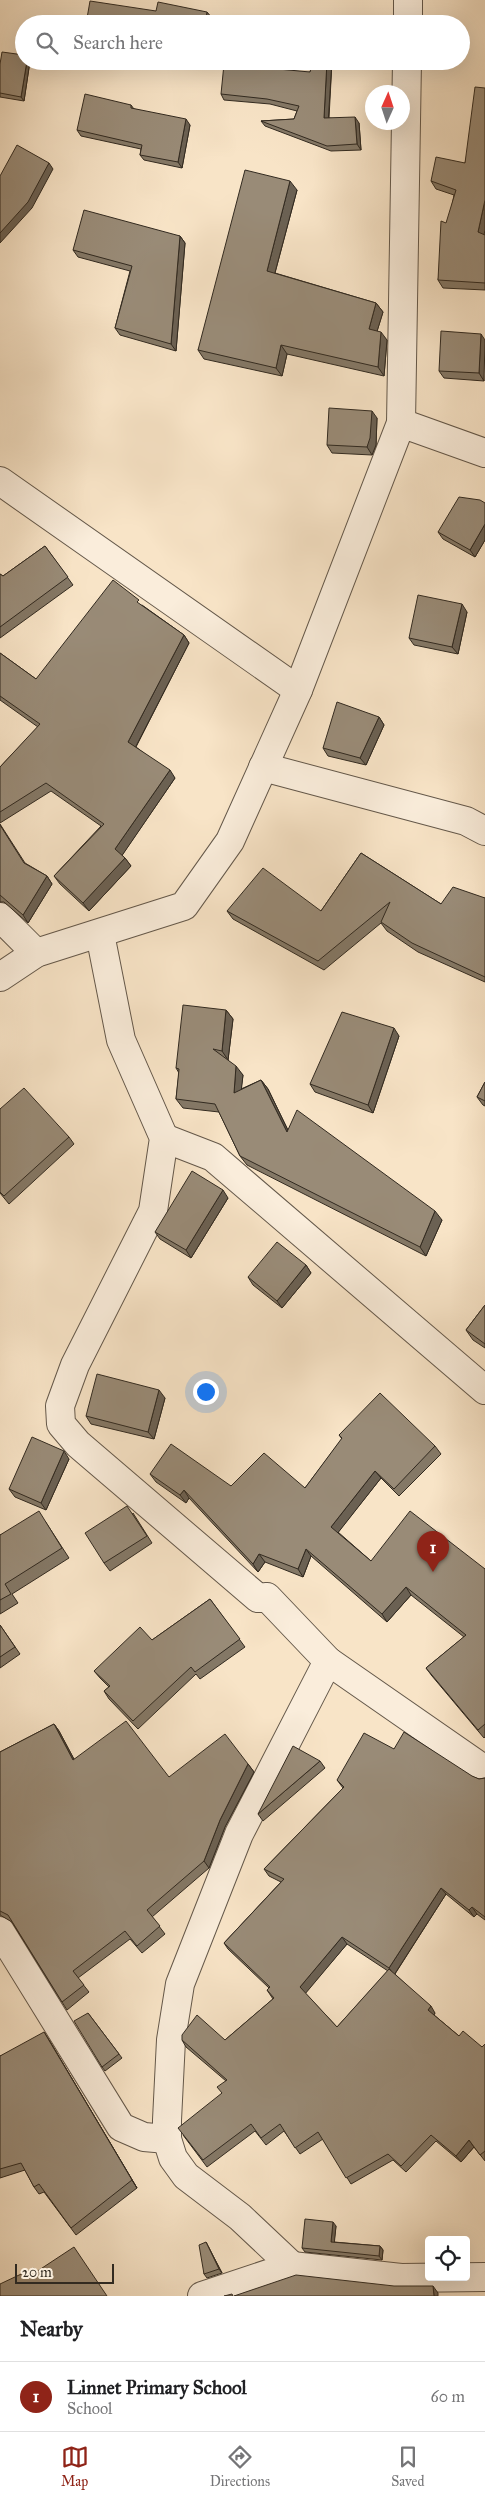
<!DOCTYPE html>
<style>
body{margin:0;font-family:"IM FELL Great Primer",serif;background:#f2f2f2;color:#202124}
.controls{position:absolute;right:15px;bottom:15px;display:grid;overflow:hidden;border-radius:5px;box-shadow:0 5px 20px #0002}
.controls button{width:45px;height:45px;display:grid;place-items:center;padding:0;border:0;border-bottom:1px solid #e0e0e0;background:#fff;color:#202124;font:25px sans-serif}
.compass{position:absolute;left:365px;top:85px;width:45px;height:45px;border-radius:50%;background:#fff;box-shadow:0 5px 20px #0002;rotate:3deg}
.scale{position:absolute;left:15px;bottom:12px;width:99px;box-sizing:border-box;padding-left:5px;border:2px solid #322a20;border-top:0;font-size:14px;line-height:18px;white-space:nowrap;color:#322a20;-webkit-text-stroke:4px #faeddb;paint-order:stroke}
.you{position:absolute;left:205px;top:1391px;width:18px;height:18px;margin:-12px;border:4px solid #fff;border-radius:50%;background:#1a73e8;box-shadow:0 0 0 8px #1a73e833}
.badge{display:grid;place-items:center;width:32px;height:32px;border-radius:50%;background:#8f2418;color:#fff;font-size:16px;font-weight:700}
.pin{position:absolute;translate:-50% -41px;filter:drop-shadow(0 1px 2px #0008)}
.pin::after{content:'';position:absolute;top:26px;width:18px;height:15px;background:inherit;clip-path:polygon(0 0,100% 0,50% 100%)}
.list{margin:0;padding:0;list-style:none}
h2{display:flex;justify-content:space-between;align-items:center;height:65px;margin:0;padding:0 20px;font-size:21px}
h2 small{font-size:16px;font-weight:400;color:#757577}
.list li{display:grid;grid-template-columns:32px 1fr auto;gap:15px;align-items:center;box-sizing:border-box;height:70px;padding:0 20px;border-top:1px solid #e0e0e0}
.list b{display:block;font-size:19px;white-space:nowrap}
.list p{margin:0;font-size:16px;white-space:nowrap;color:#757577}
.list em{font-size:16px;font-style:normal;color:#757577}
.icon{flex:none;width:28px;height:28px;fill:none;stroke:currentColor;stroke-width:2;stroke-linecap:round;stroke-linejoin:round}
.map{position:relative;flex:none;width:485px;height:2296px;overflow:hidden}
.search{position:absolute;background:#fff;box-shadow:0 5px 20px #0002;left:15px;right:15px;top:15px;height:55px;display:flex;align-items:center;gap:12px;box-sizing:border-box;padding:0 18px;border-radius:28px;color:#757577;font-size:19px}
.sheet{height:135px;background:#fff}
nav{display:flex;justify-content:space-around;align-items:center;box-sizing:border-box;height:70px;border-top:1px solid #e0e0e0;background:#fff;font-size:14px;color:#757577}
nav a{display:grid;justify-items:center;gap:2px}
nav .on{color:#8f2418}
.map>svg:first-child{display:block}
</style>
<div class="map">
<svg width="485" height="2296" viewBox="0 0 485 2296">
<rect width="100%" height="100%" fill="#f8e4c7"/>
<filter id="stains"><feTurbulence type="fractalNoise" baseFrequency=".004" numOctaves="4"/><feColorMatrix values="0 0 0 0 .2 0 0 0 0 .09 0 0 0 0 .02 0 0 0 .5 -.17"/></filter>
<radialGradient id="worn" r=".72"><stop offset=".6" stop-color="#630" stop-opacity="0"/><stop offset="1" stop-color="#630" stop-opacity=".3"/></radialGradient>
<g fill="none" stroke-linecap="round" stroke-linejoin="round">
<g stroke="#64584a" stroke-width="30">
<g id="street">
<path d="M408 24V0"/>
<path d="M401 423 407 61"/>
<path d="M0 481 298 690"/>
<path d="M263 767 466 821 485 831"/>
<path d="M0 917 36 953"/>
<path d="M100 934 121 1040 164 1138 153 1211 75 1365 60 1406 61 1424 78 1444 258 1598 267 1597 328 1661 485 1770"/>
<path d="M0 977 36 953 184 906 230 841 298 690 401 423 485 453"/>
<path d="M164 1138 213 1157 485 1390"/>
<path d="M0 1931 121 2127 144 2137 167 2139"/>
<path d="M292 2266 240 2217 186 2176 173 2158 167 2139V2120L171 2040 180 1984 239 1834 328 1661"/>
<path d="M202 2296 292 2266 401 2278 485 2277"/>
</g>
</g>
<use href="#street" stroke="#faeddb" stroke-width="28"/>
</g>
<g fill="#847866" stroke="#322a20" fill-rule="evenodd">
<path d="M24 61H30L24 101 0 97V64Z"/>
<path d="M332 61 329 118 359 123 361 150 331 151 265 126 261 121 294 119 297 111 270 104 224 100 221 94 310 72Z"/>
<path d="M485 88V230L484 234 485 235V290L443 288 438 280 454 195 436 189 431 181 465 163Z"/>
<path d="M131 105 134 109 190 125 182 168 144 160 140 155 141 149 81 136 77 130Z"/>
<path d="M297 190 275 273 376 303 383 312 377 331 387 340 384 376 287 354 282 376 204 359 198 350Z"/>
<path d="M180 236 185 243 176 351 120 335 115 328 130 271 78 257 73 250Z"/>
<path d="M481 334 484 381 444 378 439 371Z"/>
<path d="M377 418 376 445 372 455 332 453 327 445Z"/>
<path d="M485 503V540L475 557 443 539 438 532Z"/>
<path d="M45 546 73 585 0 638V574L3 576Z"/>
<path d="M142 605 184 635 189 643 136 747 175 778 122 855 125 858 131 866 89 911 60 884 54 876 101 826 51 791 0 823V767L38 727 0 700V653L36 679Z"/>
<path d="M467 612 458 654 414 645 409 638Z"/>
<path d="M379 717 384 725 366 765 328 756 323 748Z"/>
<path d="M0 824 25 863 47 876 52 884 28 923 4 902H0Z"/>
<path d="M361 853 441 904 485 898V982L418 952 387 931 381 923 324 970 233 919 227 911H321Z"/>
<path d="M226 1010 233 1019 228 1060 243 1075 241 1089 261 1080 268 1089 288 1130 442 1220 426 1256 247 1165 240 1156 219 1112 183 1108 176 1099 179 1073 176 1068Z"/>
<path d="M399 1036 373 1113 315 1092 310 1084Z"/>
<path d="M485 1082V1106L483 1105 477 1097Z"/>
<path d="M0 1109 69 1137 74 1144 9 1204 0 1193Z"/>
<path d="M228 1198 191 1258 160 1239 155 1232Z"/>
<path d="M306 1265 311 1273 282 1308 253 1285 248 1277Z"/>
<path d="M485 1305V1348L473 1340 466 1330Z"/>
<path d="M165 1398 154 1439 91 1424 86 1416Z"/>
<path d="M339 1435 435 1446 441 1454 399 1496 381 1478 338 1532 371 1561 485 1569V1737L484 1738 432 1676 426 1668 464 1637 411 1595 387 1622 311 1556 303 1577 265 1562 258 1572 189 1498 186 1503 156 1482 150 1474 231 1486 305 1488 342 1439Z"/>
<path d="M69 1459 46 1510 15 1497 9 1489Z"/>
<path d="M133 1513 152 1543 110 1571 104 1563Z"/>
<path d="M45 1521 69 1558 12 1594 18 1603 0 1614V1535Z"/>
<path d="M210 1599 245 1647 200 1679 196 1674 138 1729 109 1699 104 1691 109 1687 100 1678 94 1671 152 1640Z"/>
<path d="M0 1625 20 1654 0 1668Z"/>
<path d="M54 1724 59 1731 74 1759 169 1777 248 1764 254 1772 225 1827 209 1868 152 1917 165 1934 142 1953 130 1939 78 1978 89 1992 67 2010 12 1922 0 1915V1752Z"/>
<path d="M394 1749 479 1779 485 1778V1920L477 1914 474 1917 446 1894 395 1974 435 2013 434 2015 459 2036 482 2047 485 2044V2161L474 2147 461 2162 436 2141 406 2172 393 2160 351 2184 323 2139 300 2154 284 2131 266 2145 255 2131 207 2167 183 2135 222 2093 226 2081 186 2047 182 2040H225L273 1999 267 1990 269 1988 228 1949 224 1943 281 1882 269 1876 264 1869 343 1788 337 1780ZM347 1944 388 1971 337 2027 305 1993Z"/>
<path d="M320 1761 325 1768 263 1821 258 1814Z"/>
<path d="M88 2013 122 2058 105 2071 102 2067Z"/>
<path d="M49 2040 137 2188 76 2235 44 2192 39 2194 34 2187 25 2170 0 2178V2056Z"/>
<path d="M336 2226 334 2242 380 2246 383 2250 382 2260 305 2252 302 2248Z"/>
<path d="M208 2246 222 2273 207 2278 204 2274Z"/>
</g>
<g fill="#6b6153" stroke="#322a20">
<path d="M207 12 213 19 212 24H205Z"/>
<path d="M27 61H30L24 101 21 97Z"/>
<path d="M327 61H332L328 124 324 118Z"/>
<path d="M355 117 359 123 361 150 357 144Z"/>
<path d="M186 119 190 125 182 168 178 162Z"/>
<path d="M49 163 53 169 32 208 0 243V233Z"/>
<path d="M290 181 297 190 273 280 267 271Z"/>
<path d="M485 200V230L483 240 478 232Z"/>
<path d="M180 236 185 243 176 351 171 344Z"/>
<path d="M376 303 383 312 375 338 369 329Z"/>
<path d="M381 332 387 340 384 376 378 367Z"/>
<path d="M481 334 485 340 484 381 479 373Z"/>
<path d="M281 345 287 354 282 376 276 368Z"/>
<path d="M372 411 377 418 376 445 372 455 367 447Z"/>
<path d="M485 524V540L475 557 470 550Z"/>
<path d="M462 604 467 612 458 654 452 647Z"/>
<path d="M184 635 189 643 134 750 128 742Z"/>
<path d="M379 717 384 725 366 765 360 758Z"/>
<path d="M170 770 175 778 121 857 115 849Z"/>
<path d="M125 858 131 866 89 911 83 903Z"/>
<path d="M47 876 52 884 28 923 23 915Z"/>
<path d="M226 1010 233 1019 228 1060 222 1051Z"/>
<path d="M394 1028 399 1036 373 1113 368 1105Z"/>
<path d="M236 1066 243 1075 240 1102 234 1093Z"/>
<path d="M261 1080 268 1089 293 1141 287 1132Z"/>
<path d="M223 1190 228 1198 191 1258 186 1250Z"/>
<path d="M435 1211 442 1220 426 1256 420 1247Z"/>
<path d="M306 1265 311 1273 282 1308 277 1301Z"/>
<path d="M159 1390 165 1398 154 1439 148 1432Z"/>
<path d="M64 1451 69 1459 46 1510 41 1503Z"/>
<path d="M375 1471 381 1478 337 1534 331 1527Z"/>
<path d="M184 1490 189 1498 186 1503 180 1495Z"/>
<path d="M306 1549 311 1556 303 1577 298 1569Z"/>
<path d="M259 1554 265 1562 258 1572 253 1564Z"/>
<path d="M406 1587 411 1595 387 1622 382 1614Z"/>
<path d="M54 1724 59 1731 78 1767 73 1760Z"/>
<path d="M248 1764 254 1772 225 1827 209 1868 204 1861 220 1820Z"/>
<path d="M441 1888 446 1894 394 1975 389 1968Z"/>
<path d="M472 1907 477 1914 474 1917 469 1910Z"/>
<path d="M342 1937 347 1944 305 1994 300 1987Z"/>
<path d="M431 2006 435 2013 433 2016 428 2010Z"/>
<path d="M44 2032 49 2040 137 2188 132 2180Z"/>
<path d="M469 2140 474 2147 461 2162 456 2156Z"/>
<path d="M333 2222 336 2226 334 2246 331 2242Z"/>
<path d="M206 2242 208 2246 222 2273 219 2269Z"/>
<path d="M380 2246 383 2250 382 2260 379 2256Z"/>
<path d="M433 2286 438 2293V2296H434Z"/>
</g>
<g fill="#998b77" stroke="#322a20">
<path d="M90 1 156 11 158 2 207 12 205 24H86Z"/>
<path d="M2 52 24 55V61H27L21 97 0 93V64Z"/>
<path d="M313 61H327L324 118 355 117 357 144 327 146 261 121 294 119 299 106 267 99 221 94 224 64 310 72Z"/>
<path d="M475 87 485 88V200L478 232 485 235V283L438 280 441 221 446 223 456 190 431 181 436 157 465 163Z"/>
<path d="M85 94 131 105V108L186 119 178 162 140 155 142 145 77 130Z"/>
<path d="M17 145 49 163 28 202 0 233V176Z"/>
<path d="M245 170 290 181 267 271 376 303 369 329 381 332 378 367 281 345 276 368 198 350Z"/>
<path d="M84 210 180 236 171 344 115 328 132 266 73 250Z"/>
<path d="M441 331 481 334 479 373 439 371Z"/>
<path d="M329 408 372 411 370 438 367 447 327 445Z"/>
<path d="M459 497 480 500 485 503V524L470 550 438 532Z"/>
<path d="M45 546 68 577 0 627V574L3 576Z"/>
<path d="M113 580 139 600 137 602 184 635 128 742 170 770 115 849 125 858 83 903 54 876 104 824 46 783 0 812V767L40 724 0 696V653L36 679Z"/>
<path d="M418 595 462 604 452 647 409 638Z"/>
<path d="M337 702 379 717 360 758 323 748Z"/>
<path d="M0 825 24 863 47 876 23 915 0 895Z"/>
<path d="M361 853 441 904 453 887 485 898V977L412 943 381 922 390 902 318 961 227 911 263 868 321 911Z"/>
<path d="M183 1005 226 1010 222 1051 213 1049 236 1066 234 1093 261 1080 287 1132 297 1110 435 1211 420 1247 240 1156 215 1104 176 1099 179 1069 176 1068Z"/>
<path d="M342 1012 394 1028 368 1105 310 1084Z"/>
<path d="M485 1082V1101L477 1097Z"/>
<path d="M24 1088 69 1137 4 1196 0 1192V1109Z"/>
<path d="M192 1171 223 1190 186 1250 155 1232Z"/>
<path d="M277 1242 306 1265 277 1301 248 1277Z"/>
<path d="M485 1305V1344L466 1330Z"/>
<path d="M97 1374 159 1390 148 1432 86 1416Z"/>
<path d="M380 1393 435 1446 394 1489 375 1471 331 1527 371 1561 410 1511 485 1569V1724L478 1730 426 1668 466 1635 406 1587 382 1614 306 1549 298 1569 259 1554 253 1564 184 1490 180 1495 150 1474 171 1444 231 1486 264 1453 305 1488 342 1438 339 1435Z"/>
<path d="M32 1437 64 1451 41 1503 9 1489Z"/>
<path d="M127 1506 147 1536 104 1563 85 1533Z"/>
<path d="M39 1511 62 1548 5 1584 11 1594 0 1600V1535Z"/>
<path d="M210 1599 240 1639 195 1672 191 1667 133 1721 104 1691 110 1686 94 1671 140 1627 152 1640Z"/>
<path d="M0 1625 15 1647 0 1657Z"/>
<path d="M126 1721 169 1777 225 1734 248 1764 220 1820 204 1861 147 1910 160 1926 137 1946 125 1931 73 1971 84 1985 62 2002 8 1915 0 1911V1752L54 1724 73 1760Z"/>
<path d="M404 1732 472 1776 479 1779 485 1778V1917L472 1907 469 1910 441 1888 389 1968 342 1937 300 1987 337 2027 389 1969 431 2006 428 2010 459 2036 463 2031 482 2047 485 2044V2151L480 2155 469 2140 456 2156 431 2135 401 2166 388 2154 346 2178 318 2132 295 2148 280 2124 261 2138 251 2124 203 2160 178 2128 222 2093 217 2087 227 2080 182 2040V2035L197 2015 225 2040 274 1998 267 1990 270 1987 224 1943 284 1879 264 1869 344 1787 337 1780 364 1733 394 1749Z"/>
<path d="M293 1746 320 1761 258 1814Z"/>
<path d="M88 2013 119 2054 102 2067 74 2021Z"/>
<path d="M44 2032 132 2180 71 2228 39 2184 34 2187 21 2163 0 2169V2056Z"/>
<path d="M305 2219 333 2222 331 2242 380 2246 379 2256 302 2248Z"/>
<path d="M206 2242 219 2269 204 2274 199 2245Z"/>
<path d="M74 2247 107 2296H0V2284L34 2268 36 2272Z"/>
<path d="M296 2275 394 2286H433L434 2296H234Z"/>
<path d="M232 2294 233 2296H224Z"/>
</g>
<rect width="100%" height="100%" filter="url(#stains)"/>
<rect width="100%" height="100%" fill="url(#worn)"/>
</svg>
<div class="controls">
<button><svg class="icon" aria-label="locate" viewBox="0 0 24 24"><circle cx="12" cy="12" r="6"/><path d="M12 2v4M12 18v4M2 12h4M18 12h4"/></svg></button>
</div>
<svg class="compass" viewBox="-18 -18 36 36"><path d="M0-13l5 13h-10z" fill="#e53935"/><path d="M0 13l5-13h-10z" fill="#757577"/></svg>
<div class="scale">20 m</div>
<div class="you"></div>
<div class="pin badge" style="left:433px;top:1572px">1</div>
<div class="search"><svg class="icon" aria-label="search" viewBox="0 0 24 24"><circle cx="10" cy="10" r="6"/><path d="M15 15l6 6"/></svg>Search here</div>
</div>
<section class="sheet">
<h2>Nearby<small></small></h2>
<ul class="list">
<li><span class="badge">1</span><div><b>Linnet Primary School</b><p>School</p></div><em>60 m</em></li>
</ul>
</section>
<nav>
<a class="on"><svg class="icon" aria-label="map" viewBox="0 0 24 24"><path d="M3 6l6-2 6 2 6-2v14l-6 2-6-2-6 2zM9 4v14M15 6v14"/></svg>Map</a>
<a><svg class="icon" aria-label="directions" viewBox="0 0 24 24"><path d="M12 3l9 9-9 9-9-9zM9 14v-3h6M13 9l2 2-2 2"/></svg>Directions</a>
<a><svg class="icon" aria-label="saved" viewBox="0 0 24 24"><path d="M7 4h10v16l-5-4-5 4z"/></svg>Saved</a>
</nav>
